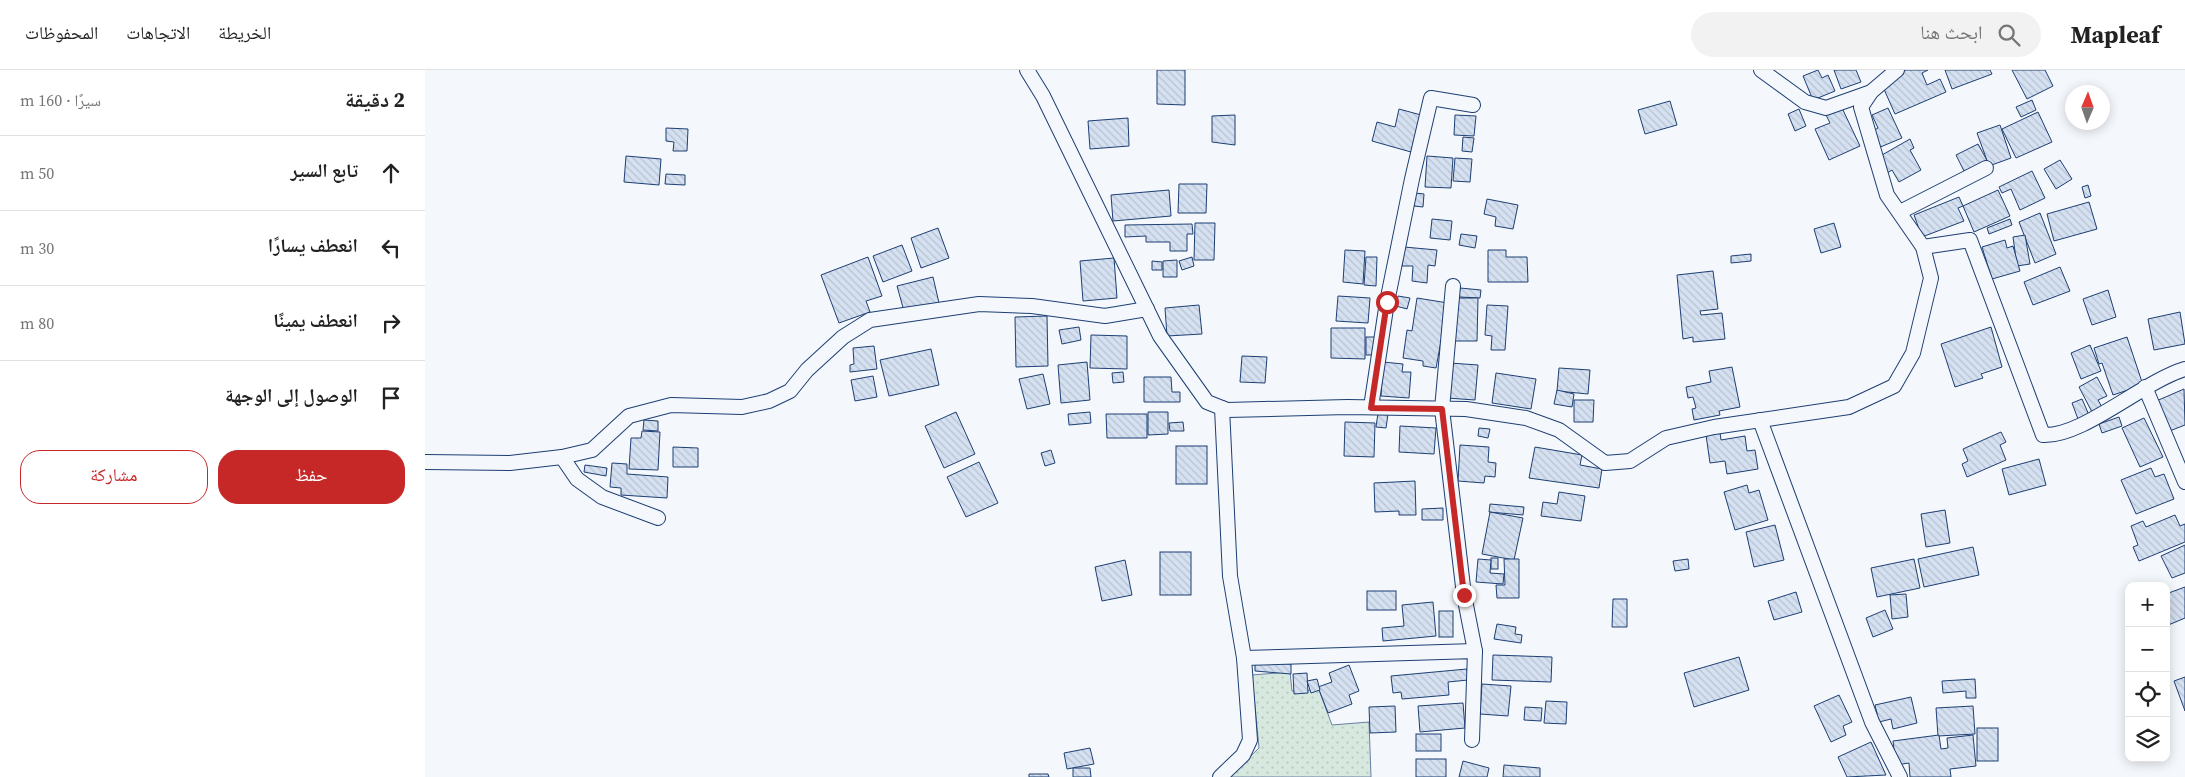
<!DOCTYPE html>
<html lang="ar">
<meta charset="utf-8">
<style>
body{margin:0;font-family:"Source Serif 4","Noto Naskh Arabic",serif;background:#f2f2f2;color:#222;direction:rtl}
.controls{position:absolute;right:15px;bottom:15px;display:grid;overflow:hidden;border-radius:10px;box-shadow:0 2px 12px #0003}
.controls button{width:45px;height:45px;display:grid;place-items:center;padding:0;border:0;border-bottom:1px solid #e0e0e0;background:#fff;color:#222;font:25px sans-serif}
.compass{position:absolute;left:1640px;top:15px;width:45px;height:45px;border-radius:50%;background:#fff;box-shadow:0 2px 12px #0003;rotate:2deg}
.stop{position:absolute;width:15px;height:15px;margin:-11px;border:4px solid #c62828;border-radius:50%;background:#fff}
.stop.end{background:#c62828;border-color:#fff;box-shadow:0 1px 5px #0008}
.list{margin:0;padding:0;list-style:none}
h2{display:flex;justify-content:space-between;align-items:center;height:65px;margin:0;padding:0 20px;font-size:21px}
h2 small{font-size:16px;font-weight:400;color:#767676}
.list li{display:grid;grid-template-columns:32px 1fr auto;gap:15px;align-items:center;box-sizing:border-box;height:75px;padding:0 20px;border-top:1px solid #e0e0e0}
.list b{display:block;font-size:19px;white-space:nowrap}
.list em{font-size:16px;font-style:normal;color:#767676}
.actions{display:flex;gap:10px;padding:15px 20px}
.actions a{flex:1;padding:11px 0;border:1px solid #c62828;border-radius:20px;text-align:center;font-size:18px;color:#c62828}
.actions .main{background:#c62828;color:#fff}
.icon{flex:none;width:28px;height:28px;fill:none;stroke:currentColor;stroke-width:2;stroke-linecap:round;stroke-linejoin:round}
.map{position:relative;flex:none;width:1760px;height:707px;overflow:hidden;direction:ltr}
header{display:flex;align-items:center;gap:30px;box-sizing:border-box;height:70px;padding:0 25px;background:#fff;border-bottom:1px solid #e0e0e0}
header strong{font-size:24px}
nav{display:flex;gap:28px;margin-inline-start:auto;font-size:18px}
.search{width:350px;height:45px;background:#f2f2f2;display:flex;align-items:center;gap:12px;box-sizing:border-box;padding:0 18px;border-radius:28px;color:#767676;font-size:19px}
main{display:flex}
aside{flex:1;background:#fff}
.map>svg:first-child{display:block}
</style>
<header>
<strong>Mapleaf</strong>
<div class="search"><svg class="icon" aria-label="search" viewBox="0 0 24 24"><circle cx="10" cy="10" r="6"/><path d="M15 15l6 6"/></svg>ابحث هنا</div>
<nav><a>الخريطة</a><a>الاتجاهات</a><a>المحفوظات</a></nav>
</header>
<main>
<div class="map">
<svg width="1760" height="707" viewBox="0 0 1760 707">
<defs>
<pattern id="grass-dots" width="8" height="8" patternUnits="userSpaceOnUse" patternTransform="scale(1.25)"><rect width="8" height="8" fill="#d7e8df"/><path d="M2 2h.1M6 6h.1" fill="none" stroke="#b8c8c3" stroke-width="1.8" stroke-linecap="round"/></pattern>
<pattern id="building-back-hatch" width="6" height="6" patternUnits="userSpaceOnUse" patternTransform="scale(1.25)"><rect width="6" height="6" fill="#d5e0f0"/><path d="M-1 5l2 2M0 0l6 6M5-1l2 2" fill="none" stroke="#b6c1d1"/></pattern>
</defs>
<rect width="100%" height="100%" fill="#f4f7fb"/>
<path fill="url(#grass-dots)" stroke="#687fa3" d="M865 602 867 621 894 620 907 655 944 652 946 707H804L834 678 827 605Z"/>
<g fill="url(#building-back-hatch)" stroke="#1d3f73">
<path d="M732 0H760V35L732 34Z"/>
<path d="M1393 0 1397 8 1403 5 1410 21 1388 30 1378 6Z"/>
<path d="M1409 0H1431L1436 12 1416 19Z"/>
<path d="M1481 0H1503L1497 3 1502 15 1515 9 1521 22 1470 44 1458 17 1465 8Z"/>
<path d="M1520 0H1565L1567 4 1527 19Z"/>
<path d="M1587 0H1620L1628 16 1602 29Z"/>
<path d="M1607 30 1611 40 1596 47 1591 37Z"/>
<path d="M1245 31 1252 55 1220 64 1213 40Z"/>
<path d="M1417 38 1435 76 1404 90 1390 59 1405 53 1401 45Z"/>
<path d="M1463 38 1477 68 1453 78 1446 62 1453 58 1447 45Z"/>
<path d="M974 39 996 45 986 82 947 71 952 52 970 57Z"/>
<path d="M1374 39 1381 56 1370 61 1363 44Z"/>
<path d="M1613 42 1627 72 1591 88 1577 59Z"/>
<path d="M810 45V75L787 72V46Z"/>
<path d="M1030 45 1051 46 1049 66 1029 65Z"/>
<path d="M703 48 704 76 665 79 663 51Z"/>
<path d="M1575 55 1586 88 1564 96 1552 63Z"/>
<path d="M241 58 263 59 262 81H248L249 72 241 71Z"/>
<path d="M1038 67 1049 68 1047 82 1037 81Z"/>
<path d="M1485 69 1489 78 1485 80 1496 100 1474 112 1467 100 1459 105 1450 89Z"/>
<path d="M1553 74 1564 94 1541 105 1531 85Z"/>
<path d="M201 86 236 89 234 115 199 112Z"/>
<path d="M1002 86 1028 88 1026 118 1000 117Z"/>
<path d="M1030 88 1047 89 1045 112 1028 111Z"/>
<path d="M1635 90 1647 109 1631 119 1619 99Z"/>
<path d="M1607 101 1620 128 1595 140 1586 119 1577 123 1574 117Z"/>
<path d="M241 104 260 105V115L240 114Z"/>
<path d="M754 114H782L781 143H753Z"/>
<path d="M1663 115 1666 126 1660 128 1657 117Z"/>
<path d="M744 120 746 146 688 151 686 125Z"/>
<path d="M1573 120 1585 146 1549 162 1538 136Z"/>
<path d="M990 123 999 124 998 137 989 136Z"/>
<path d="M1534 127 1538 136 1533 138 1539 151 1497 167 1489 145Z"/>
<path d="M1062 129 1093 135 1088 159 1070 156 1071 147 1059 144Z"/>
<path d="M1664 132 1672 159 1629 171 1622 144Z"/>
<path d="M1615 143 1631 184 1610 193 1594 152Z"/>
<path d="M1007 149 1027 151 1025 170 1005 168Z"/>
<path d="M1585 149 1587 155 1564 164 1562 158Z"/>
<path d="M770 153H790L789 190H769Z"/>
<path d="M1409 153 1416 177 1396 183 1389 159Z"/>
<path d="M767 154 768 164H762V181H745V172H721V166L700 167V155Z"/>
<path d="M513 158 524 188 496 198 486 168Z"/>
<path d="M1036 164 1052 166 1050 178 1034 175Z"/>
<path d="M1600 165 1605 194 1592 196 1588 167Z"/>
<path d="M1580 170 1582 178 1588 176 1595 201 1567 209 1557 177Z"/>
<path d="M477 175 487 201 458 212 448 186Z"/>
<path d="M979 177 1012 180 1010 196 1003 195 1002 213 987 211 988 196H977Z"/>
<path d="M920 180 940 181 938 214 918 212Z"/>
<path d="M1063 180H1081V187H1102L1103 212H1063Z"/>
<path d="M1326 184V191L1306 193V186Z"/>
<path d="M443 187 457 226 441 231 445 242 414 253 396 205Z"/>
<path d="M767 187 769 196 757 200 754 191Z"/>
<path d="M941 187H952L951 216 939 215Z"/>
<path d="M689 188 692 228 658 231 655 191Z"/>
<path d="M752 190V207H738V191Z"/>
<path d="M727 191 737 192V200H727Z"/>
<path d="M1635 197 1645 221 1608 235 1599 212Z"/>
<path d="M1288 201 1293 239 1275 241 1276 245 1297 243 1300 269 1268 272V267L1258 269 1252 205Z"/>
<path d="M508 207 514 233 479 241 472 216Z"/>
<path d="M1035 218 1056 220 1055 228 1034 227Z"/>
<path d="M1683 220 1691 247 1667 255 1658 229Z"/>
<path d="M913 226 945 228 943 253 911 251Z"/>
<path d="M973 226 985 228 982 239 971 236Z"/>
<path d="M992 228 1023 233 1011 298 998 296V291L978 288 982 260 987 261Z"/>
<path d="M1031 228H1053L1052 271H1030Z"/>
<path d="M774 235 777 264 742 266 740 238Z"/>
<path d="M1062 235 1083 236 1080 280H1066L1067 266 1060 265Z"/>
<path d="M1755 242 1760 274 1729 280 1723 249Z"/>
<path d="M622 246 623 296 591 297 590 247Z"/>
<path d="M654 257 656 270 637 274 634 260Z"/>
<path d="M1566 257 1577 297 1556 304 1558 308 1530 317 1516 274Z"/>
<path d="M906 258H940V289L906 288Z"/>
<path d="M666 265 702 266V299L665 298Z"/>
<rect x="941" y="267" width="11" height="18"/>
<path d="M1702 267 1718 315 1688 325 1677 293 1674 294 1669 278Z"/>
<path d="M1665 275 1676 301 1656 309 1646 283Z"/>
<path d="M449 276 452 299 425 302V295L429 294 428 278Z"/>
<path d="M506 279 514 315 464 326 455 290Z"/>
<path d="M817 286 842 287 840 313 815 312Z"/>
<path d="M662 292 665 330 636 333 633 295Z"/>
<path d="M958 292 978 294 977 302H986L984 328 956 326Z"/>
<path d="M1025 293 1053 295 1050 330 1022 328Z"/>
<path d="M1307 297 1315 337 1294 341 1295 345 1269 350 1267 339 1271 338 1268 327 1263 328 1261 317 1286 312 1284 301Z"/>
<path d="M1134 298 1165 300 1163 324 1132 321Z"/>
<path d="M698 302 699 312 688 313 687 303Z"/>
<path d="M1071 303 1111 309 1106 339 1067 333Z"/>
<path d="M618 304 625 334 602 339 594 309Z"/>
<path d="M448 306 452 327 430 331 426 310Z"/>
<path d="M719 307H746L747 322H755V332H719Z"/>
<path d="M1672 307 1682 326 1673 330 1678 339 1668 344 1654 317Z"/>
<path d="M1759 319 1760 355 1742 362 1729 332Z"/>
<path d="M1132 320 1149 324 1147 337 1129 334Z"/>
<path d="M1657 329 1664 345 1653 349 1647 333Z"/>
<path d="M1149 330H1169L1168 352H1149Z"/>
<path d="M531 342 550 384 519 398 500 356Z"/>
<path d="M665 342 666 353 644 355 643 344Z"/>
<path d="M723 342H743V364L723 365Z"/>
<path d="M953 343 963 344 961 358 951 357Z"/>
<path d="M681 344H722V368H682Z"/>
<path d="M1694 347 1697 356 1677 363 1674 354Z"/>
<path d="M1719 348 1738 387 1715 397 1697 358Z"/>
<path d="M219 350 233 351V361L218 360Z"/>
<path d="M758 352 759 361H745L744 353Z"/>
<path d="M920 352 950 353 949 387 919 386Z"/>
<path d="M975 356 1011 358 1009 384 974 382Z"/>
<path d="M1054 358 1065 359 1063 368 1053 366Z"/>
<path d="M217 361 235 362 233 400 204 399 206 368H216Z"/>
<path d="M1295 362 1296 370 1320 366 1322 381 1330 380 1333 399 1302 404 1300 391 1285 393 1281 365Z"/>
<path d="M1576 362 1581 372 1575 375 1581 390 1542 407 1537 394 1543 391 1538 379Z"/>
<path d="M1035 375 1064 377 1063 392 1071 393 1070 407 1060 406 1059 413 1033 411Z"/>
<rect x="751" y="376" width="31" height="38"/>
<path d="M248 377 273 378V397H248Z"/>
<path d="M1110 377 1157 385 1155 395 1177 399 1174 418 1104 408Z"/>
<path d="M626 380 630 393 620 396 616 383Z"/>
<path d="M1614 389 1621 415 1584 425 1577 399Z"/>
<path d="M554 392 573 433 541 447 522 407Z"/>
<path d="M187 393 202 394V404L243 407 242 428 196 425V418L185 417Z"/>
<path d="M160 395 182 398 181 406 159 402Z"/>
<path d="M1726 398 1730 407 1739 404 1749 429 1711 444 1696 410Z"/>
<path d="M990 411 991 445H974V441L950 442 949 413Z"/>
<path d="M1322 415 1324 423 1334 420 1343 450 1310 460 1299 422Z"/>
<path d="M1134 422 1160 426 1156 451 1116 446 1118 432 1132 434Z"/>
<path d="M1065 434 1099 437 1098 445 1064 442Z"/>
<path d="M1018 438V450H997V439Z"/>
<path d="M1520 440 1525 473 1501 477 1496 444Z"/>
<path d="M1065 442 1098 448 1089 490 1057 484Z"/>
<path d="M1750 445 1755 456 1760 454V472L1714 491 1708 477 1713 475 1706 456 1718 451 1721 457Z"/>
<path d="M1350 455 1359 490 1329 497 1321 462Z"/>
<path d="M1760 475V503L1747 508 1736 486Z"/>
<path d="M1548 477 1554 505 1499 517 1493 489Z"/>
<rect x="735" y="482" width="31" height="43"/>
<rect x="1066" y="488" width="7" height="11"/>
<path d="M1053 489 1066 490 1065 503 1079 504 1078 514 1051 512Z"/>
<path d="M1079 489H1094V528H1072L1071 515H1080Z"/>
<path d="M1263 489 1264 499 1250 501 1248 491Z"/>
<path d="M1489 489 1495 518 1452 527 1446 498Z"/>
<path d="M700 490 707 525 677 531 670 497Z"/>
<path d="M1760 517V548L1741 556V524Z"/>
<rect x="942" y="521" width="29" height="19"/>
<path d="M1371 522 1377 542 1349 550 1343 531Z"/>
<path d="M1481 524 1483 547 1467 549 1465 525Z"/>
<path d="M1188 529H1202V557H1187Z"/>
<path d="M1008 532 1011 566 958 571 957 558 979 556 977 535Z"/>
<path d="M1460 540 1468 559 1448 567 1441 548Z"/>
<rect x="1014" y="541" width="14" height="26"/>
<path d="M1072 554 1091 557 1090 564 1097 565 1096 573 1069 569Z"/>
<path d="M1068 585 1127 587 1126 612 1067 610Z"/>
<path d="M1314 587 1324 620 1269 637 1259 603Z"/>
<path d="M830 592 866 594V604L830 601Z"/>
<path d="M924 595 934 621 924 625 927 634 903 643 893 617 907 612 904 603Z"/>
<path d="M1042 599 1043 610 1023 612 1024 625 977 629 976 622 968 623 966 606Z"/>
<path d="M882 603 883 623 869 624 868 604Z"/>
<path d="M1760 607V641L1749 611Z"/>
<path d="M892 609 895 620 886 623 882 611Z"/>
<path d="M1550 609 1551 628H1541V621L1518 623 1517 611Z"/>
<path d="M1057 614 1086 616 1083 646 1055 644Z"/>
<path d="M1414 625 1427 652 1418 656 1421 665 1406 672 1389 636Z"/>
<path d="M1486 627 1492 653 1468 659 1466 649 1454 652 1450 635Z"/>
<path d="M1121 631 1142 632 1141 654 1119 653Z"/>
<path d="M1038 633 1040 658 995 662 993 636Z"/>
<path d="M970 636 971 662 945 663 944 637Z"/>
<path d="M1548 636 1550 664 1513 666 1511 638Z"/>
<path d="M1100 637 1117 638 1116 651 1099 650Z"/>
<rect x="1552" y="658" width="21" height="33"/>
<rect x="991" y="664" width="25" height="17"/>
<path d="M1514 665 1516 679 1523 678 1522 668 1548 665 1551 696 1525 699 1526 707H1485L1484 693 1471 695 1468 671Z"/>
<path d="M1446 672 1461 705 1422 707 1413 687Z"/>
<path d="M665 678 669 694 642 699 639 683Z"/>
<rect x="991" y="689" width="30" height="18"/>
<path d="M1038 691 1064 698 1062 707H1034Z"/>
<path d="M1079 695 1115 698V707H1078Z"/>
<path d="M648 698H665L666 707H648Z"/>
<path d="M604 704H623L624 707H604Z"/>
</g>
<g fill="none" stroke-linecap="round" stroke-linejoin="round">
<g stroke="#1d3f73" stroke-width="16">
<g id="minor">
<path d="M602 0 618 26 735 266 782 332 802 340 922 337 1041 339 1101 348 1134 360 1180 393 1205 391 1241 368 1289 357 1424 337 1469 316 1488 283 1506 208 1498 177 1462 125 1436 37 1446 22 1472 0"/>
<path d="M1336 0 1380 32 1401 38 1446 22"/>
<path d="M1475 142 1561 98"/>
<path d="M1498 177 1545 170 1618 365C1658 367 1717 312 1760 299"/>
<path d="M1028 216 1017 339 1039 525 1050 581"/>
<path d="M1720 317 1760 412"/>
<path d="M946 337 962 232 987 109 1006 28 1048 35"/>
<path d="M1335 350 1447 652 1475 707"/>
<path d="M137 387 152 409 177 427 233 448"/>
<path d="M0 392 85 393 137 387 167 380 204 346 246 335 317 337 344 331 365 321 382 300 418 267 445 250 554 234 607 236 680 246 722 239"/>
<path d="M819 588 1050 581 1047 670"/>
<path d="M795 707 818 685 825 670 819 588 805 506 797 338"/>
</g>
</g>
<use href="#minor" stroke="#f4f7fb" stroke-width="14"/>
</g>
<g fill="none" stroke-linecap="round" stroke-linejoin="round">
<path stroke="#c62828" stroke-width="6" d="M962 232 946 338 1017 339 1039 525"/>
</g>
</svg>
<div class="controls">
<button>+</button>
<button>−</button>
<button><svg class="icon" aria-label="locate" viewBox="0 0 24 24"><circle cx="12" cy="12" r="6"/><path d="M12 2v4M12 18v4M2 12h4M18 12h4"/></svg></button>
<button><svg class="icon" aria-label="layers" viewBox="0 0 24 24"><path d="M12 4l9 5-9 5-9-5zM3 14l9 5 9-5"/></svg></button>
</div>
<svg class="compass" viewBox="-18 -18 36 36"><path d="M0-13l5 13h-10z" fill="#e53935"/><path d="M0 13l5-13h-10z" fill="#767676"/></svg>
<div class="stop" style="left:962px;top:232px"></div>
<div class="stop end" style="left:1039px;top:525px"></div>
</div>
<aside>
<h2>2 دقيقة<small>سيرًا · 160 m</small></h2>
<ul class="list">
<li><svg class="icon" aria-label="ahead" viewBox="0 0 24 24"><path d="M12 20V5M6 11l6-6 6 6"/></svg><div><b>تابع السير</b></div><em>50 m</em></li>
<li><svg class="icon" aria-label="left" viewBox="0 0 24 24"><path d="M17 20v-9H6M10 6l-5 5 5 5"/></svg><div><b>انعطف يسارًا</b></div><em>30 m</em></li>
<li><svg class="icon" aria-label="right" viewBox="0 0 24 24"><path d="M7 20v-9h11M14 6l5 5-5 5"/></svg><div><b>انعطف يمينًا</b></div><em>80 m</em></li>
<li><svg class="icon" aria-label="arrive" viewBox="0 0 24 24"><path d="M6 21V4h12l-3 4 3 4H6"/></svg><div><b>الوصول إلى الوجهة</b></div></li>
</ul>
<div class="actions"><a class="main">حفظ</a><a>مشاركة</a></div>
</aside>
</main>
